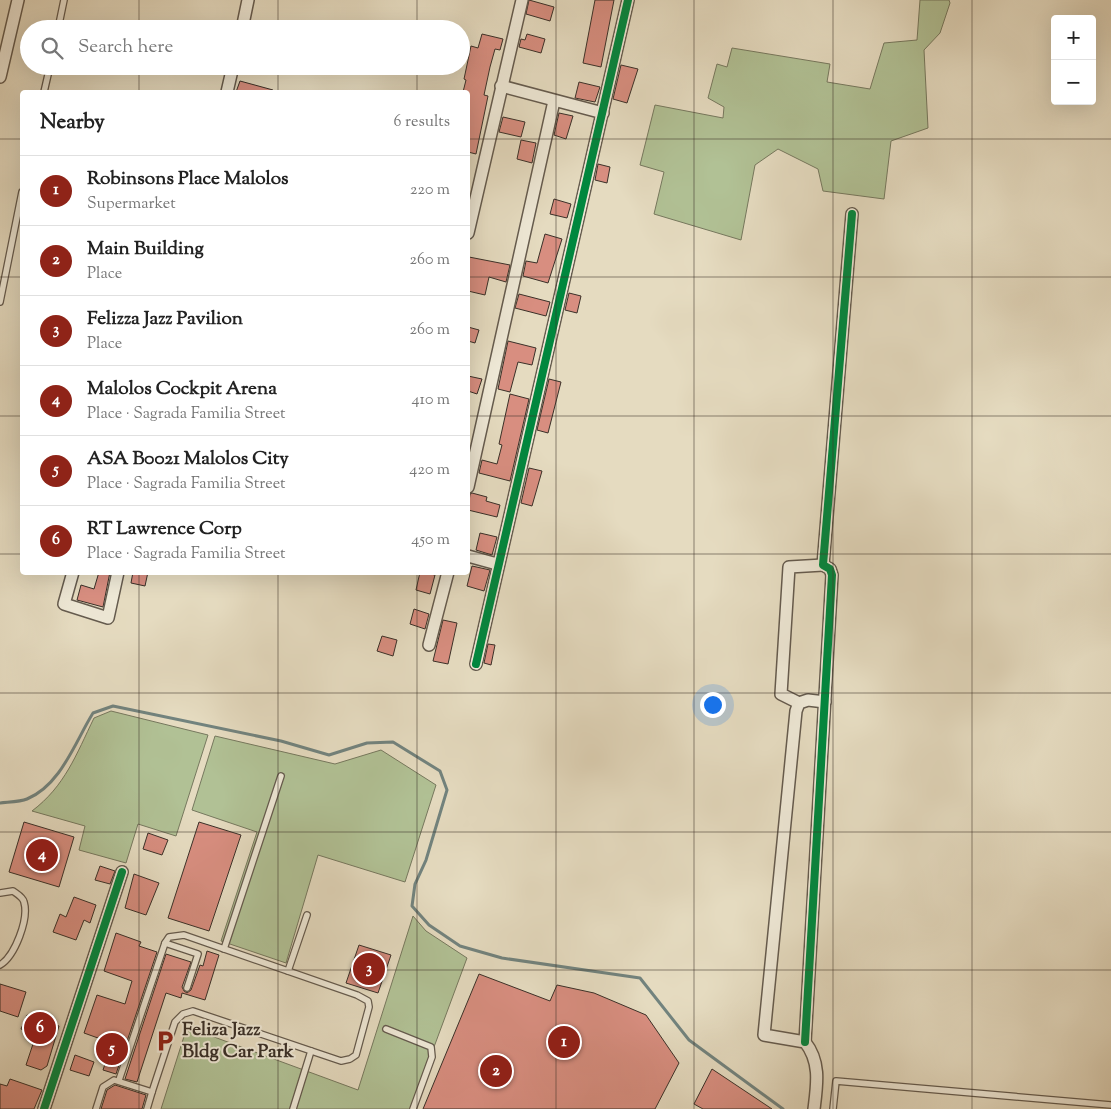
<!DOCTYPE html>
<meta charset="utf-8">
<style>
body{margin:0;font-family:"Sorts Mill Goudy",serif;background:#f6f6f6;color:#222}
.controls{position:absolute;right:15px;top:15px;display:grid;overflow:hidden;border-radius:5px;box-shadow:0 5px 20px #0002}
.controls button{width:45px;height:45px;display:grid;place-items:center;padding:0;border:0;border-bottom:1px solid #e0e0e0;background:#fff;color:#222;font:25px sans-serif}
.you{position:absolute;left:712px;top:704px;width:18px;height:18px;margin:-12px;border:4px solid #fff;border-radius:50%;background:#1a73e8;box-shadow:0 0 0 8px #1a73e833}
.badge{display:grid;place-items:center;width:32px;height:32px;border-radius:50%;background:#8f2418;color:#fff;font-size:16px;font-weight:700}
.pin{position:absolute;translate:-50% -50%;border:2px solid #fff;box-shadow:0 1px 5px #0006}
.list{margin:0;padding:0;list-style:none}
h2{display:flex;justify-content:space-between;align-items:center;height:65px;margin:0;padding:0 20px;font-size:21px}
h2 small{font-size:16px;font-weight:400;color:#767676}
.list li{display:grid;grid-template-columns:32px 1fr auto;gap:15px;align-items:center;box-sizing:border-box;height:70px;padding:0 20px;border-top:1px solid #e0e0e0}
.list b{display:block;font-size:19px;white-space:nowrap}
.list p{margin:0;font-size:16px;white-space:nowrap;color:#767676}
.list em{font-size:16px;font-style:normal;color:#767676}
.icon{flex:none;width:28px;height:28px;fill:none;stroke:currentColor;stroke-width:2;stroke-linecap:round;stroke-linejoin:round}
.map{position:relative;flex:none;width:1111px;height:1109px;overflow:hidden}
.search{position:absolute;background:#fff;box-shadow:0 5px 20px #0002;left:20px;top:20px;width:450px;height:55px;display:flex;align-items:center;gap:12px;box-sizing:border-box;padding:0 18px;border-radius:28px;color:#767676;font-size:19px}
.panel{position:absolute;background:#fff;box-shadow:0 5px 20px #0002;left:20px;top:90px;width:450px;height:485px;border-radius:5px}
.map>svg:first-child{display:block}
</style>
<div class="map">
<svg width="1111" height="1109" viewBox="0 0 1111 1109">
<rect width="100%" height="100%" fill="#e5dbc0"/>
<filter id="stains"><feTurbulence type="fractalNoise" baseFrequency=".004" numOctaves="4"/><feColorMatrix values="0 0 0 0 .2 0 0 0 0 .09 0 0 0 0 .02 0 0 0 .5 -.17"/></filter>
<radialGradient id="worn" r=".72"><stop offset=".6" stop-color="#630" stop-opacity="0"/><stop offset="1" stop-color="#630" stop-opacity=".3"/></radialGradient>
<g fill="#b1c195" stroke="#76785e">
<path d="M920 0H949L950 3 940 33 924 50 928 128 891 141 884 199 823 191 818 169 778 149 755 165 741 240 654 214 664 172 640 165 655 105 723 118 724 107 708 98 717 64 727 67 732 48 830 64 827 82 870 89 884 43 917 40Z"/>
<path d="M111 711 208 735 176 836 138 824 126 863 79 850 85 826 32 811C65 786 76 755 94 718Z"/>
<path d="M215 736 335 764 381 750 436 785 405 882 318 855 286 963 221 941 257 832 192 810Z"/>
<path d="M413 916 426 931 467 958 411 1109H161L187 1027 358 1090Z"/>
</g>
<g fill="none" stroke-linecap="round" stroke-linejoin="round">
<path stroke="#72837e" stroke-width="3" d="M0 803C8 802 20 802 27 799 61 785 75 742 93 713L113 706 281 741 329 755 367 743 393 742 440 771 447 790 426 860 415 884 412 906 429 925 460 946 502 958 640 978 689 1040 783 1109"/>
</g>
<g fill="#d88e80" stroke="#3a3028">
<path d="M529 0 554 7 550 21 526 14Z"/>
<path d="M595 0H614L601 67 583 63Z"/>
<path d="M482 34 503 39 500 50 495 49 490 67 484 95 488 96 476 154 468 152V92H463L466 80 464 79 471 46 478 48Z"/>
<path d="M527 34 545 39 541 53 519 47 521 39 525 40Z"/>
<path d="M621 65 638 69 627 103 613 99Z"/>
<path d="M240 81 273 90 272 92H236Z"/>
<path d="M579 82 600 87 595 102 575 98Z"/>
<path d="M559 113 573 116 566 139 554 135Z"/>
<path d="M503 117 525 122 521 137 499 132Z"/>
<path d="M521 140 536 143 532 163 517 159Z"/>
<path d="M598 164 610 167 607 183 595 180Z"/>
<path d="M554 199 571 204 567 218 550 214Z"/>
<path d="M545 234 562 239 548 283 523 276 526 261 537 263Z"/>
<path d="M469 257 510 265 506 282 489 277 485 295 468 291Z"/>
<path d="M569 293 581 296 577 313 565 310Z"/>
<path d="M519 294 550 302 546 316 515 308Z"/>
<path d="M468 327 479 330 475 343 468 341Z"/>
<path d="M508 341 536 348 532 365 518 362 510 392 498 389Z"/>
<path d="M468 376 482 379 477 394 468 391Z"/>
<path d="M549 379 561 382 548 433 537 430Z"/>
<path d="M510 394 529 399 510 481 479 473 482 460 497 464 502 445 499 444Z"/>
<path d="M529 468 542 471 532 506 521 503Z"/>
<path d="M472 493 487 497 486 501 500 505 497 517 468 510 470 494Z"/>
<path d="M480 533 497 537 492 555 476 550Z"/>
<path d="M472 566 490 570 484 591 467 586Z"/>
<path d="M99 572H110L103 607 77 600 81 585 94 589Z"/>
<path d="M133 572H148L145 586 131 583Z"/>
<path d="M420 572 435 575 430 594 416 590Z"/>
<path d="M414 609 429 614 425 629 410 624Z"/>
<path d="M443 620 457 623 448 664 433 661Z"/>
<path d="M382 636 397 640 393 656 377 651Z"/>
<path d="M488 644 495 645 491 665 484 663Z"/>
<path d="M24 822 74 837 59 887 9 872Z"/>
<path d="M199 822 241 835 209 931 168 918Z"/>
<path d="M148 833 168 840 162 855 143 849Z"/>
<path d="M100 866 115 871 110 884 95 880Z"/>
<path d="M134 874 159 883 146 915 125 908Z"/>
<path d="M74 897 96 905 90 923 84 920 76 940 53 932 60 914 66 917Z"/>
<path d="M116 933 141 942 139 946 157 952 116 1074 103 1070 112 1043 84 1033 97 995 125 1004 132 981 104 971Z"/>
<path d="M359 945 391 955 378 993 346 983Z"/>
<path d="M207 951 219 955 205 1000 182 993 181 998 166 993 137 1082 125 1079 166 954 191 962 182 987 184 991 187 993 191 990 200 965 203 966Z"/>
<path d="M479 974 550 1001 557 985 594 993 646 1015 679 1063 655 1109H423Z"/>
<path d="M0 984 26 992 18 1017 0 1011Z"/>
<path d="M27 1015 59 1026 47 1066 41 1070 26 1065 36 1035 21 1029Z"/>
<path d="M75 1055 94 1062 89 1076 70 1070Z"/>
<path d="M712 1069 772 1109H703L694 1104Z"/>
<path d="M10 1079 42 1090 34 1109H0V1084L7 1086Z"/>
<path d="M115 1085 146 1095 142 1109H101L107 1090Z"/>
</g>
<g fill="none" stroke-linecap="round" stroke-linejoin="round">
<g stroke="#655b4e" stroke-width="8">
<g id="lane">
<path d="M58 29 64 0"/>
<path d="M44 92 50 66"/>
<path d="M0 302 22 192"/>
<path d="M0 893 13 891C17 894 23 897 24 902 29 919 15 956 0 965"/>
<path d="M224 949 281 776"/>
<path d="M288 971 307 915"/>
<path d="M386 1029 431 1047 432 1057 413 1109"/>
<path d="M119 1080 165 943 198 954 187 988"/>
<path d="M152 1092 175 1022 183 1014 193 1011 341 1061 350 1059 356 1055 369 1007 368 1001 357 995 184 935 169 937 165 943"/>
<path d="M96 1109 103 1087 114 1080 152 1092 147 1109"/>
<path d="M293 1109 311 1051"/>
<path d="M833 1109 836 1081 1111 1105"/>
</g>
</g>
<g stroke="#655b4e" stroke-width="14">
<g id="street">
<path d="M242 29 248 0"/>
<path d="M0 77 18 0"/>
<path d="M501 86 603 113"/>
<path d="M227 92 233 66"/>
<path d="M468 233 522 0"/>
<path d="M468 487 554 101"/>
<path d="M468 556 497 564"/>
<path d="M73 572 64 604 108 618 118 572"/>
<path d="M429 645 448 572"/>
<path d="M476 664 628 0"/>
<path d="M799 703 781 694 789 567 823 565"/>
<path d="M805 1042 832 575 830 569 823 565 852 214"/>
<path d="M44 1109 122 872"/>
<path d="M814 1109C817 1085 821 1062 805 1042L764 1035 796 711 799 703 808 700 825 702"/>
</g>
</g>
<use href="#lane" stroke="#eee8d6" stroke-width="5.5"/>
<use href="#street" stroke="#eee8d6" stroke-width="11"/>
<g stroke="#eee8d6" stroke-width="11">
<g id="cycleway">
<path d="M476 664 628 0"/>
<path d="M805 1042 832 575 830 569 823 565 852 214"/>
<path d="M44 1109 122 872"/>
</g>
</g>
<use href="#cycleway" stroke="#00873e" stroke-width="8"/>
</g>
<path fill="none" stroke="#3a3028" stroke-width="1" stroke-opacity="0.55" d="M139 0V29M278 0V29M417 0V29M556 0V1109M694 0V1109M833 0V1109M972 0V1109M139 66V92M278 66V92M417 66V92M0 139H22M468 139H1111M0 277H22M468 277H1111M0 416H22M468 416H1111M0 554H22M468 554H1111M139 572V1109M278 572V1109M417 572V1109M0 693H1111M0 832H1111M0 970H1111"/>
<defs>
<g id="parking-bare" transform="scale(1.725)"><path d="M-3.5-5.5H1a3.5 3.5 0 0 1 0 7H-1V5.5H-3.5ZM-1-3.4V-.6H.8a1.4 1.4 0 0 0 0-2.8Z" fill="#8f2418" stroke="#eee8d6" stroke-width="2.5" paint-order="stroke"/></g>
</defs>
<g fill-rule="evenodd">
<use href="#parking-bare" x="165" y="1041"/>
</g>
<g text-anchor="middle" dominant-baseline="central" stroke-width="4" stroke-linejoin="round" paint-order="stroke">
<g font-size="19" font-weight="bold" fill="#3a3028" stroke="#eee8d6" text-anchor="start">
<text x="182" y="1030">Feliza Jazz<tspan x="182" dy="22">Bldg Car Park</tspan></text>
</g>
</g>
<rect width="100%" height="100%" filter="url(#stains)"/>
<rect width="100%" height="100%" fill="url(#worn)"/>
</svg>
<div class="controls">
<button>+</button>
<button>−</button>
</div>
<div class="you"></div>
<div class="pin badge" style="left:564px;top:1042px">1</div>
<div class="pin badge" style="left:496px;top:1071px">2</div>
<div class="pin badge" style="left:369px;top:969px">3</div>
<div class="pin badge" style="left:42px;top:855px">4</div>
<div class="pin badge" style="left:112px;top:1049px">5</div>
<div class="pin badge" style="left:40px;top:1028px">6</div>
<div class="search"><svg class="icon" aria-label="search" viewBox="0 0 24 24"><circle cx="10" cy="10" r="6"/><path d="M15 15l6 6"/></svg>Search here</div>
<section class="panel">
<h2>Nearby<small>6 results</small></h2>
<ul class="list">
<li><span class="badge">1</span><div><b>Robinsons Place Malolos</b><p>Supermarket</p></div><em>220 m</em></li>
<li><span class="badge">2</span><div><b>Main Building</b><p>Place</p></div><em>260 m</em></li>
<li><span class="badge">3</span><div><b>Felizza Jazz Pavilion</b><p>Place</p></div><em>260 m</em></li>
<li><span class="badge">4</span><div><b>Malolos Cockpit Arena</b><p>Place · Sagrada Familia Street</p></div><em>410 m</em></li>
<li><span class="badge">5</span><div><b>ASA B0021 Malolos City</b><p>Place · Sagrada Familia Street</p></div><em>420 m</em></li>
<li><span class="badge">6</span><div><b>RT Lawrence Corp</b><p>Place · Sagrada Familia Street</p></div><em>450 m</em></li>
</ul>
</section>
</div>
